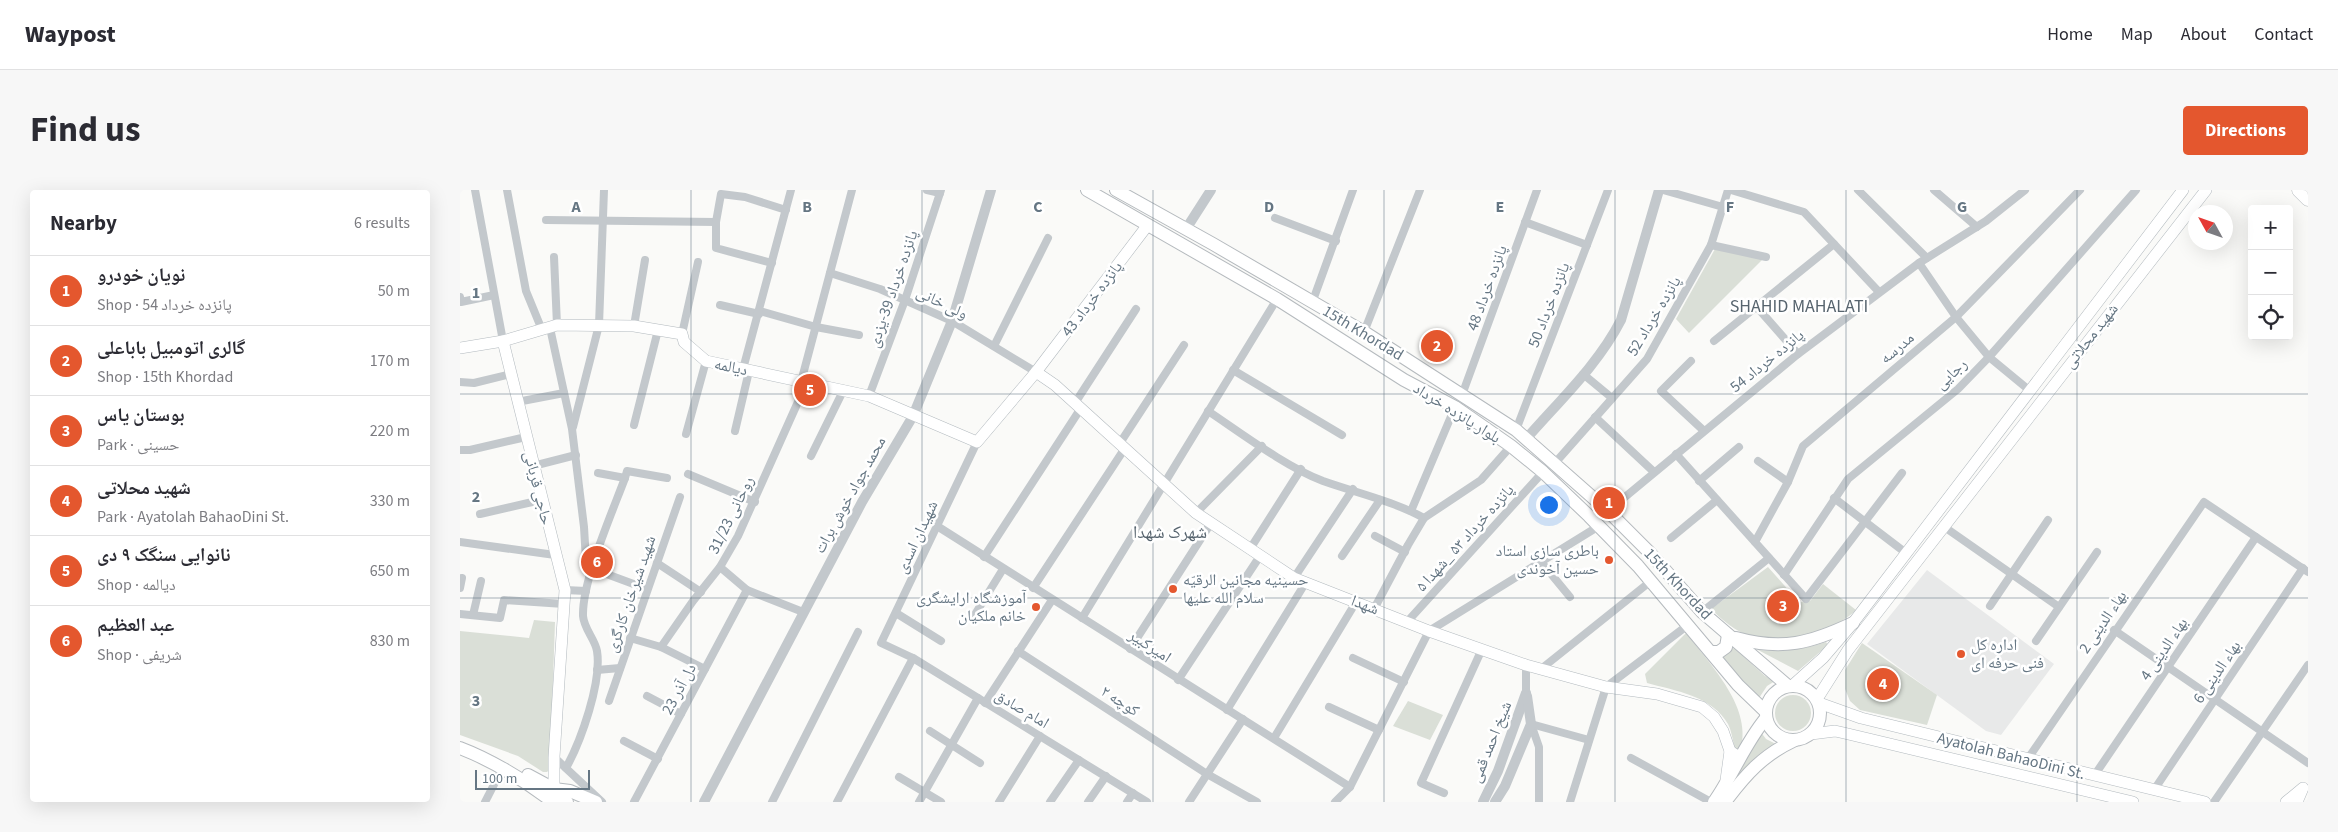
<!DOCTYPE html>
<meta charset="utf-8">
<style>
body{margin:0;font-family:"Source Sans 3","Noto Naskh Arabic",sans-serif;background:#f7f7f7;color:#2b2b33}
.controls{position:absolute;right:15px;top:15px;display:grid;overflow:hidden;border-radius:5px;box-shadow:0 5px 20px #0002}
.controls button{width:45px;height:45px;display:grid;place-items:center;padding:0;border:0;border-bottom:1px solid #e1e1e2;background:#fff;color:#2b2b33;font:25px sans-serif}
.compass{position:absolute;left:1728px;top:15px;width:45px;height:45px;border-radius:50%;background:#fff;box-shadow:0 5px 20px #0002;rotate:310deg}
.scale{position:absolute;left:15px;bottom:12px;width:115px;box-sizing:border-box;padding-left:5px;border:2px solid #657683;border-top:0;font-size:14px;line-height:18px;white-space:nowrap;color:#657683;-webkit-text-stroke:4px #fff;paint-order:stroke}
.you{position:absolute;left:1088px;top:314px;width:18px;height:18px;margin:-12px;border:4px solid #fff;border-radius:50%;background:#1a73e8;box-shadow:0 0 0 8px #1a73e833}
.badge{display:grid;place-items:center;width:32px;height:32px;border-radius:50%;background:#e4572e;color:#fff;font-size:16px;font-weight:700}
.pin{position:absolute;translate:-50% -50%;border:2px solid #fff;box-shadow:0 1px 5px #0006}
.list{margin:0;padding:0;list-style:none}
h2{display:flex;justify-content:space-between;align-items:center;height:65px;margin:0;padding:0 20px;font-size:21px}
h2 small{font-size:16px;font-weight:400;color:#7c7c81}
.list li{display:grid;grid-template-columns:32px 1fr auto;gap:15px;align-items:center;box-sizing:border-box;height:70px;padding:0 20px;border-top:1px solid #e1e1e2}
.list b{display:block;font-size:19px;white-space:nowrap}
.list p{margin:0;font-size:16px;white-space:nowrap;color:#7c7c81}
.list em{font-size:16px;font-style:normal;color:#7c7c81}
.icon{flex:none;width:28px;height:28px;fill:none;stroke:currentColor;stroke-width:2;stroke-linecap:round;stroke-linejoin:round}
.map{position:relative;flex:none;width:1848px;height:612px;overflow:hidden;border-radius:5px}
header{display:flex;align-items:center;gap:30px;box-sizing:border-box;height:70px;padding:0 25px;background:#fff;border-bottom:1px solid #e1e1e2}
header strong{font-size:24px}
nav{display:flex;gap:28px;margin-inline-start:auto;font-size:18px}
.intro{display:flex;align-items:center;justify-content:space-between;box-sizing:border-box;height:120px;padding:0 30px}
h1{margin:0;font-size:35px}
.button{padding:12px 22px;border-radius:5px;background:#e4572e;color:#fff;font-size:18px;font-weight:700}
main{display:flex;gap:30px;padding:0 30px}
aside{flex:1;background:#fff;border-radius:5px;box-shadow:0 5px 20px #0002}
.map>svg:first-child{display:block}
</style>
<header>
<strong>Waypost</strong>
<nav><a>Home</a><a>Map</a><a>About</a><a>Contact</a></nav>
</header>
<div class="intro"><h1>Find us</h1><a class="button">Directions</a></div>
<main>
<aside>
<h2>Nearby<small>6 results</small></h2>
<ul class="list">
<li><span class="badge">1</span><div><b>نویان خودرو</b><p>Shop · پانزده خرداد 54</p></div><em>50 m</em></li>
<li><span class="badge">2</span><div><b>گالری اتومبیل باباعلی</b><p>Shop · 15th Khordad</p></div><em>170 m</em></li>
<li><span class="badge">3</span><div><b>بوستان یاس</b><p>Park · حسینی</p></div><em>220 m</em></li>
<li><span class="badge">4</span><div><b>شهید محلاتی</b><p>Park · Ayatolah BahaoDini St.</p></div><em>330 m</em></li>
<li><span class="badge">5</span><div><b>نانوایی سنگک ۹ دی</b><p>Shop · دیالمه</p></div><em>650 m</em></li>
<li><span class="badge">6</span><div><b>عبد العظيم</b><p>Shop · شریفی</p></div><em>830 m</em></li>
</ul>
</aside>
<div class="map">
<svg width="1848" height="612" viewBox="0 0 1848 612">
<rect width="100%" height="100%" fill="#fafaf8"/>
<path fill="#e8e9e9" d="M1467 380 1594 474 1541 545 1526 541 1407 454Z"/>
<g fill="#dadfd7">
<path d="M1255 59 1303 69 1229 143 1216 129Z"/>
<path d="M1308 377 1339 412 1350 411 1363 394 1396 420C1372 443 1323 457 1290 446 1275 441 1262 430 1251 419Z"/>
<path d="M74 430 95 432 90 579 87 582H83L58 566 0 545V441L69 448Z"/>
<path d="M1226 443C1251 476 1294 518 1280 562L1275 560C1273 552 1272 542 1268 534 1252 506 1216 501 1187 493L1185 484Z"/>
<path d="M1366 452 1368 455 1338 481 1298 460C1322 462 1342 460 1366 452Z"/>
<path d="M1402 453 1477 505 1467 535 1400 520 1390 511 1385 499V480Z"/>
<path d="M1274 458 1305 486 1315 491 1307 496 1297 511 1261 465Z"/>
<circle cx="1333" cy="523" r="18"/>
<path d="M948 511 983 525 970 550 933 536Z"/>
<path d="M1300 541 1306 549 1316 554 1299 566 1276 588Z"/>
</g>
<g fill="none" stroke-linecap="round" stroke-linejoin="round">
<g stroke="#b3babf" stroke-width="12">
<g id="secondary">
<path d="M43 151 105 400 94 567V599"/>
<path d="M0 158 43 151 97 135 174 136 222 144 224 152 246 171 409 206 517 252 576 182 687 36"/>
<path d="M576 182 595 195 736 323 834 388 969 441 1066 475 1146 497 1197 504 1242 517 1254 527 1263 541 1270 561"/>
<path d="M1333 495 1363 468 1393 433 1723 0"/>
<path d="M1357 509 1388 460 1746 0"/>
<path d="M1359 513 1401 528 1745 612"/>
<path d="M1351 544 1375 541 1384 543 1673 612"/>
<path d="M1266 590 1270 561 1276 565"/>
<path d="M1826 612 1843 598 1837 612"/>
</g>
</g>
<g stroke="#b5babe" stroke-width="14">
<g id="primary">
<path d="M627 0 817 109 944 190 995 217 1051 256 1083 282 1129 326 1178 376 1278 495 1306 522"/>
<path d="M656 0 753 54 904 142 1056 240 1148 321 1191 364 1242 422 1328 496"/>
<path d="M1276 448C1322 461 1351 453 1393 433"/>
<path d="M1251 462H1259L1266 457 1268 445"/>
<circle cx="1333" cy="523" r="27"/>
<path d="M0 558C34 571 64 590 93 612"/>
<path d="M68 585 94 599 110 601 136 612"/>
<path d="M94 599 107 612"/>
<path d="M1254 612C1273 585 1285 553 1306 528"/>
<path d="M1265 612C1286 584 1303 565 1335 550"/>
</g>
</g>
<g stroke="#b4b9bd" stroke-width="15">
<path id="trunk" d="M1839 0 1848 9"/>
</g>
<g stroke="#c3c8cc" stroke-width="8">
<path d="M15 0 43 151"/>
<path d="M47 0 66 101 82 140"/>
<path d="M467 0 480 3"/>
<path d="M1203 0 1263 17"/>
<path d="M1271 0 1344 22 1419 102"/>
<path d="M1398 0 1467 68"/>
<path d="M1474 0 1517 37"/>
<path d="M815 28 876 51"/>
<path d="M86 30 256 32"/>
<path d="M1065 32 1127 55"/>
<path d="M1251 55 1306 67"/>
<path d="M94 67 97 135"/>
<path d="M312 73 256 58V32L261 4 285 7 326 20"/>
<path d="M1459 73 1496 127 1529 167 1569 200"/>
<path d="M370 83 420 99 492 131 576 182"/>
<path d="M0 107 1 112 34 105"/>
<path d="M852 113 893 0"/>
<path d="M260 115 299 124"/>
<path d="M1296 116 1338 164"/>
<path d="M300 121 356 137 399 145"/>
<path d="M174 136 185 70"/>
<path d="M90 138 112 239 124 337 126 371 133 379 187 399"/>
<path d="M904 142 960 0"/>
<path d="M222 144 238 72"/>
<path d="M1254 151 1374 54"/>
<path d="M534 156 588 48"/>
<path d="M1231 171 1201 201 1243 240"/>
<path d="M283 179 331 0"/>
<path d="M773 180 882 245"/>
<path d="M1123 184 1152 208"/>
<path d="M0 192 14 193 51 184"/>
<path d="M341 192 392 0"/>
<path d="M1002 205 1077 0"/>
<path d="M409 206 445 110 481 0"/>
<path d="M57 212 104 203"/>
<path d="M615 213 676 119"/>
<path d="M748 221C781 243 826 277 863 291 897 303 933 311 964 328"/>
<path d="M1135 227 1194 282"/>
<path d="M174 235 198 140"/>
<path d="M113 237 139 135 144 0"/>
<path d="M1056 240 1148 0"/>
<path d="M275 241 289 181"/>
<path d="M226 244 246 171"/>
<path d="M517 252 421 453 453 468 687 612"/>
<path d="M660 253 724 155"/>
<path d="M0 260H10L66 247"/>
<path d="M1216 264 1346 409 1442 283"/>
<path d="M351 266 384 199"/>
<path d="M1298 271 1328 292"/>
<path d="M1095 273 1187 169 1251 55 1268 0"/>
<path d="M73 276 116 265"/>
<path d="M138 283 165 288"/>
<path d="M228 284 295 312"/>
<path d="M1239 291 1279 257"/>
<path d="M1374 308 1446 363"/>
<path d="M951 321 995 217"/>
<path d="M1148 321 1338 164 1459 73 1526 31 1565 0"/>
<path d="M736 323 802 256"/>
<path d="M20 324 81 310"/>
<path d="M477 336 890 597"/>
<path d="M1483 336 1599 417"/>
<path d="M915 346 945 362"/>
<path d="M1211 348 1257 310"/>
<path d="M0 352 95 365"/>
<path d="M1295 352 1328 292 1343 256 1496 127 1620 0"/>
<path d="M790 359 841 279"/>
<path d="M882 366 920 310"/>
<path d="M524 367 621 218"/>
<path d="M197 373 241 402"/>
<path d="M1082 373 1110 407"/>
<path d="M260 377 287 400 343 422"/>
<path d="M1324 385 1388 289 1498 199 1529 167 1676 0"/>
<path d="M834 388 893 299"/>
<path d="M0 398 2 388"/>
<path d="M573 398 665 258"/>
<path d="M105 400 126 401"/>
<path d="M1530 416 1588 330"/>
<path d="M914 419 948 355 964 328 1021 290 1051 256"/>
<path d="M1242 422 1309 368"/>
<path d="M436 423 481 451"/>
<path d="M0 424 40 428 44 410 104 414"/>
<path d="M13 425 21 391"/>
<path d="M514 426 543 379"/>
<path d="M622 428 817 109"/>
<path d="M947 432 1083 282"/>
<path d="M1654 440 1848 573"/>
<path d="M170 448 201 457 245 479"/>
<path d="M1576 451 1637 362"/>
<path d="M201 457 233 411 260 377 278 346 346 194"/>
<path d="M670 459 751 333"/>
<path d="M558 461 747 584 797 612"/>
<path d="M893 468 944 492"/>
<path d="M1066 475V503"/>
<path d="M1081 479 1191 391"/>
<path d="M137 480 160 478"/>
<path d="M718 490 800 366"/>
<path d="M187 506 221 524"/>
<path d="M149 511 220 307"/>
<path d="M525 513 592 410"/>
<path d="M869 517 919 540"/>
<path d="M767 520 846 392"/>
<path d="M1071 534 1079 557V612"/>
<path d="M1071 534 1129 550"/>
<path d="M470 541 520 573"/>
<path d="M814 548 896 412"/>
<path d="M164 551 198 569"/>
<path d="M94 567 142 612"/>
<path d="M1171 568 1251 612"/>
<path d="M1567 570 1744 312 1848 382"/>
<path d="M106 578C121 551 142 492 137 461 135 449 124 439 123 426 122 391 152 323 165 288L167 281 207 288"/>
<path d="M1634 586 1796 347"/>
<path d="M439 587 481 612"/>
<path d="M1694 600 1843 378"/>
<path d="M984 603 961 593 1022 459"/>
<path d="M25 612 43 577"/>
<path d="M174 612 287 400"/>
<path d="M312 612 398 442"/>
<path d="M377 612 453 468"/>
<path d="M459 612 518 508"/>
<path d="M539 612 580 546"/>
<path d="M590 612 619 570"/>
<path d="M628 612 646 586"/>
<path d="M667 612 673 603"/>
<path d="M729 612 783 529"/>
<path d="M875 612 890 597 969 441 1139 336"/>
<path d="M1110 612 1146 497 1228 435"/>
<path d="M1754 612 1848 475"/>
</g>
<g stroke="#c3c8cc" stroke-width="10">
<path d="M726 39 751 0"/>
<path d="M1066 249C1099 211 1138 175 1161 130L1199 0"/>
<path d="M244 612 402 312 453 226 492 131 531 0"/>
<path d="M1023 612 1038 581 1066 503"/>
<path d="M1035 612 1045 596 1071 534 1067 506"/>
</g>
<use href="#secondary" stroke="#fff" stroke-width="11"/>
<use href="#primary" stroke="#fff" stroke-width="12"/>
<use href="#trunk" stroke="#fff" stroke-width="14"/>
</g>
<path fill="none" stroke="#657683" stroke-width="1" stroke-opacity="0.55" d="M231 0V612M462 0V612M693 0V612M924 0V612M1155 0V612M1386 0V612M1617 0V612M0 204H1848M0 408H1848"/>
<g fill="#e4572e" stroke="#fff" stroke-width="2">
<circle cx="1149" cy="370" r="5"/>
<circle cx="713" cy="399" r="5"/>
<circle cx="576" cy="417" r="5"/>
<circle cx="1501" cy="464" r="5"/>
</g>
<g text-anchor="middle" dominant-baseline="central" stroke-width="5" stroke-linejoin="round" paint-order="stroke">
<g font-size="16" fill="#657683" stroke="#fff">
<text transform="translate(1027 98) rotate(-70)">پانزده خرداد 48</text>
<text transform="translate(433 99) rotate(-71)">پانزده خرداد 39-یزدی</text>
<text transform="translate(632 109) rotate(-53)">پانزده خرداد 43</text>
<text transform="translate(482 113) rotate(26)">ولی خانی</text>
<text transform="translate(1089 115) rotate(-69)">پانزده خرداد 50</text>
<text transform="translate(1194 126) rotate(-59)">پانزده خرداد 52</text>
<text transform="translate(903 143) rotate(31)">15th Khordad</text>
<text transform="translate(1631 146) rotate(-52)">شهید محلاتی</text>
<text transform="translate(1437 158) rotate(-40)">مدرسه</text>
<text transform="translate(1307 171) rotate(-39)">پانزده خرداد 54</text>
<text transform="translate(271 177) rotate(12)">دیالمه</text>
<text transform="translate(1491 184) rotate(-43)">رجایی</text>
<text transform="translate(997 223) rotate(32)">بلوار پانزده خرداد</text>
<text transform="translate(78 298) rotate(76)">حاجی قربانی</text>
<text transform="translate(390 305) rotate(-61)">محمد جواد خوش برات</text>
<text transform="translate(271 325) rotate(-64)">روحانی 31/23</text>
<text transform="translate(457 347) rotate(-65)">شهیدان اسدی</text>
<text transform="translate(1005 348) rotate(-48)">پانزده خرداد ۵۳ _شهدا ۵</text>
<text transform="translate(1218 394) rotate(47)">15th Khordad</text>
<text transform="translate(171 404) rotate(-71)">شهید شیرخان کارگری</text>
<text transform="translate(905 415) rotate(21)">شهدا</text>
<text transform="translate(1643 432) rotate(-56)">بهاء الدینی 2</text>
<text transform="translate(690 456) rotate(33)">امیرکبیر</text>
<text transform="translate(1704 459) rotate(-56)">بهاء الدینی 4</text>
<text transform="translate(1757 482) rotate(-56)">بهاء الدینی 6</text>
<text transform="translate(219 499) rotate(-62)">دل آذر 23</text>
<text transform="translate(660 511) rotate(33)">کوچه ۲</text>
<text transform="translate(562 519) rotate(31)">امام صادق</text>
<text transform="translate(1031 552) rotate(-68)">شیخ احمد قمی</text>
<text transform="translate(1551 566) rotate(14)">Ayatolah BahaoDini St.</text>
</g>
<g font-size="16" fill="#657683" stroke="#fff" text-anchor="end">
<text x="1139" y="361">باطری سازی استاد<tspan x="1139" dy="18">حسین آخوندی</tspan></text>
<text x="723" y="390" text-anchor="start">حسینیه مجانین الرقیّه<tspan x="723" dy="18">سلام الله علیها</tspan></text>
<text x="566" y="408">آموزشگاه ارایشگری<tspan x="566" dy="18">خانم ملکیان</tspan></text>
<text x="1511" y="455" text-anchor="start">اداره کل<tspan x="1511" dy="18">فنی حرفه ای</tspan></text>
</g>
<g font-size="18" fill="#57646e" stroke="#fff">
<text x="1339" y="116">SHAHID MAHALATI</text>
<text x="710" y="342">شهرک شهدا</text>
</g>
</g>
<g font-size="16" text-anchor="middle" font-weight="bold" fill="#657683" stroke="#fff" stroke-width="5" stroke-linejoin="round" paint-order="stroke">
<text x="116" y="22">A</text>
<text x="347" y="22">B</text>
<text x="578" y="22">C</text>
<text x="809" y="22">D</text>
<text x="1040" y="22">E</text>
<text x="1270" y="22">F</text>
<text x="1502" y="22">G</text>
<text x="16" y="108">1</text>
<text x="16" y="312">2</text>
<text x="16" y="516">3</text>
</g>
</svg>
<div class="controls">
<button>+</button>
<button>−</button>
<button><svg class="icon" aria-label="locate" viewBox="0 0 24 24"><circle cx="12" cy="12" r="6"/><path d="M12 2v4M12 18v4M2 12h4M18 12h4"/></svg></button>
</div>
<svg class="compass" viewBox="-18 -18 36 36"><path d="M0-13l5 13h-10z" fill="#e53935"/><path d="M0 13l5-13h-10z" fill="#7c7c81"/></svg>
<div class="scale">100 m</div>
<div class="you"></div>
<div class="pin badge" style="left:1149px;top:313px">1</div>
<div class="pin badge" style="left:977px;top:156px">2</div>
<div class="pin badge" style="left:1323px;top:416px">3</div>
<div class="pin badge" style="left:1423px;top:494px">4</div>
<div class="pin badge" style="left:350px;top:200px">5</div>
<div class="pin badge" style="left:137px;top:372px">6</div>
</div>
</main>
